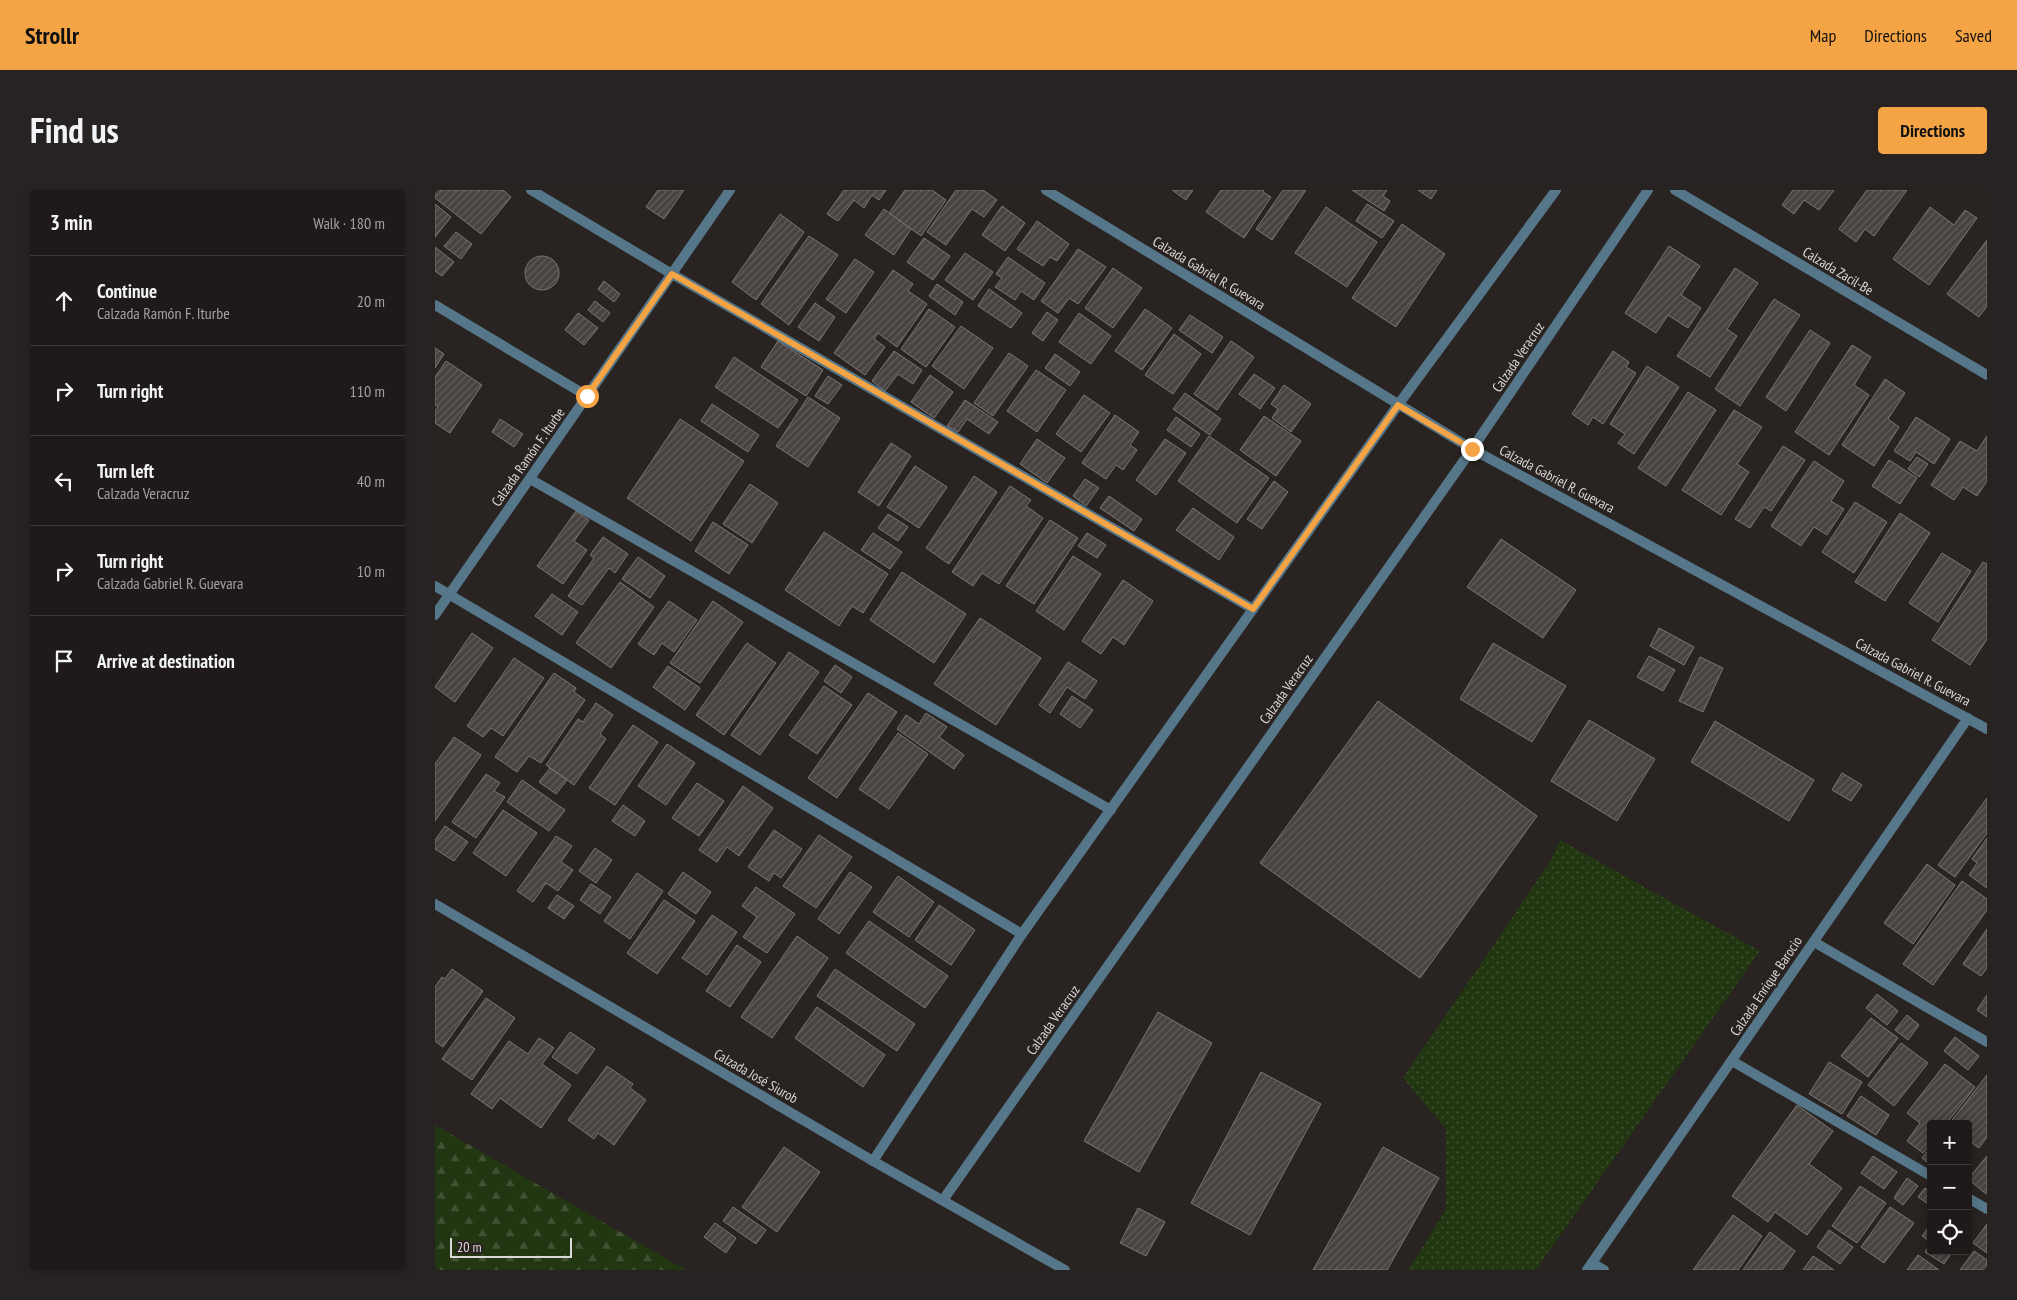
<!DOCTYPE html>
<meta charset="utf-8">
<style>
body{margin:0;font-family:"PT Sans Narrow",sans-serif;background:#272322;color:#f1f3f6}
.controls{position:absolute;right:15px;bottom:15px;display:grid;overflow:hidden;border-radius:5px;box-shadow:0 2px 12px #0003}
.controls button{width:45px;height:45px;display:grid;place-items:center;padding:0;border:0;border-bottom:1px solid #3c3838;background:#1f1a19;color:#f1f3f6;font:25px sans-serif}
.scale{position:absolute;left:15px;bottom:12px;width:122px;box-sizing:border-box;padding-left:5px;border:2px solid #ddd9d7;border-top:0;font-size:14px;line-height:18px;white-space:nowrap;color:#ddd9d7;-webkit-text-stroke:4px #292321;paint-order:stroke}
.stop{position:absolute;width:15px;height:15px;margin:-11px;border:4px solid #f4a444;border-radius:50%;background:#fff}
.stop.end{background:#f4a444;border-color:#fff;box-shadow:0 1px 5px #0008}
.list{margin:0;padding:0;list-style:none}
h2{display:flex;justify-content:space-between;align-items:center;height:65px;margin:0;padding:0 20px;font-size:21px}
h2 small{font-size:16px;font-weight:400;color:#a1a1a2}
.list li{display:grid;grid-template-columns:32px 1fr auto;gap:15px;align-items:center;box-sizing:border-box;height:90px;padding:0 20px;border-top:1px solid #3c3838}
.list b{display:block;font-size:19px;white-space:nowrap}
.list p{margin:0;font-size:16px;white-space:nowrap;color:#a1a1a2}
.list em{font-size:16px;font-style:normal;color:#a1a1a2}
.icon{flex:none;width:28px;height:28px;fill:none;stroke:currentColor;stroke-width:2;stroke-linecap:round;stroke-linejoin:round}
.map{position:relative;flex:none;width:1552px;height:1080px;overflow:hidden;border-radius:5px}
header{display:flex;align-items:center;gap:30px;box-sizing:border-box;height:70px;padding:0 25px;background:#f4a444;color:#111}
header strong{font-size:24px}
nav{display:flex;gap:28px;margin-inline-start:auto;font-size:18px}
.intro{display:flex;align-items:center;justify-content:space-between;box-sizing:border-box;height:120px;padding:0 30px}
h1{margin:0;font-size:35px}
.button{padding:12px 22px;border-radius:5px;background:#f4a444;color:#111;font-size:18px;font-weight:700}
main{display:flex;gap:30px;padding:0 30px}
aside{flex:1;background:#1f1a19;border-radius:5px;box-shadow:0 2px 12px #0003}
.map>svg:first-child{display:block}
</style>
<header>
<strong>Strollr</strong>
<nav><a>Map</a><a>Directions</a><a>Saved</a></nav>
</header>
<div class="intro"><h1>Find us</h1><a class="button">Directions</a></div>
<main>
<aside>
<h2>3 min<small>Walk · 180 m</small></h2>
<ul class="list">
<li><svg class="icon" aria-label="ahead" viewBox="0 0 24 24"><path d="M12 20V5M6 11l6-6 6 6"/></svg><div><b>Continue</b><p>Calzada Ramón F. Iturbe</p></div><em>20 m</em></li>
<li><svg class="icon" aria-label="right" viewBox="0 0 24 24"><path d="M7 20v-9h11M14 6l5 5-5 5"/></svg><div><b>Turn right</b></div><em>110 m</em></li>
<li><svg class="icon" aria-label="left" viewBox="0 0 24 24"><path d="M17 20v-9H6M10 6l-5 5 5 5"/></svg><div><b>Turn left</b><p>Calzada Veracruz</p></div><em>40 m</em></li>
<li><svg class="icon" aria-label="right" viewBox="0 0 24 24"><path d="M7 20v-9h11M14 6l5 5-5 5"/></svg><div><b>Turn right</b><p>Calzada Gabriel R. Guevara</p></div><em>10 m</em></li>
<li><svg class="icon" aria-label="arrive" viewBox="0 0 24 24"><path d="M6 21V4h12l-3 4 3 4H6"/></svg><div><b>Arrive at destination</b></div></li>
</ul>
</aside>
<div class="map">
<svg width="1552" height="1080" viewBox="0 0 1552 1080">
<defs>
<pattern id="forest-firs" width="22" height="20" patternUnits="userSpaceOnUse" patternTransform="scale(1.25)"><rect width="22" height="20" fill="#223611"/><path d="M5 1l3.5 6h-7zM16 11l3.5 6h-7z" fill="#425233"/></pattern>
<pattern id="park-dots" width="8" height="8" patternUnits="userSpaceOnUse" patternTransform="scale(1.25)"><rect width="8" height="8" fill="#223611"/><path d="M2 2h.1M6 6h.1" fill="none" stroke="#425233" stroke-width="1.8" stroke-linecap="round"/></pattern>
<pattern id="building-hatch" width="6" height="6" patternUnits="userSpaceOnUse" patternTransform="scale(1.25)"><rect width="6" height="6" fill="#484240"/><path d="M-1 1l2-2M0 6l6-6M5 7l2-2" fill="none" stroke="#625d5b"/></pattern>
</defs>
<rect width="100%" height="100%" fill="#292321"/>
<path fill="url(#forest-firs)" d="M0 935 251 1080H0Z"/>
<path fill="url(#park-dots)" d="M1125 650 1325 761 1101 1080H973L1011 1019V939L968 888 1116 670Z"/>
<g fill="url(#building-hatch)" stroke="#7c7573">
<path d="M0 0H68L76 7 46 44 0 8Z"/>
<path d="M223 0H249L229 29 211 17Z"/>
<path d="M409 0H451L444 10 437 5 429 18 419 10 403 31 392 24Z"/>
<path d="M470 0H497L511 10 486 46 454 23Z"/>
<path d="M521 0H548L562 10 549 27 537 19 511 55 492 42Z"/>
<path d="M737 0H758L751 10Z"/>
<path d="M786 0H829L828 2 836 7 809 48 771 22Z"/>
<path d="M848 0H871L837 50 821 39Z"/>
<path d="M917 0H952L948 6 955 11 949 21Z"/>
<path d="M983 0H1002L996 9Z"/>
<path d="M1358 0H1399L1384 20 1369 10 1359 24 1347 15Z"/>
<path d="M1432 0H1472L1439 46 1430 39 1421 52 1404 39Z"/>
<path d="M0 14 16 27 0 47Z"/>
<path d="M932 14 959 31 947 48 921 31Z"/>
<path d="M567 16 590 33 570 61 547 45Z"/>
<path d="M891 17 942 52 912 97 860 63Z"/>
<path d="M1495 17 1519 35 1530 20 1542 28 1494 95 1458 69Z"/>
<path d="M449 19 476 39 459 65 430 45Z"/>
<path d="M345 24 369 42 321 110 297 92Z"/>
<path d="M602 31 634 54 622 71 615 67 608 76 582 59Z"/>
<path d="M967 34 1010 64 961 137 917 108Z"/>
<path d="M21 42 37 54 26 69 9 56Z"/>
<path d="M374 46 403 65 354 135 326 114Z"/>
<path d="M489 48 515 66 498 90 472 72Z"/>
<path d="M1552 50V116L1544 127 1512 104Z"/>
<path d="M1234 56 1265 76 1246 105 1266 118 1253 138 1233 125 1221 143 1190 123Z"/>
<path d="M0 57 19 72 7 86 0 81Z"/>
<path d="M643 59 671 77 643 114 634 108 623 123 606 111Z"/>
<path d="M530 63 558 82 538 110 510 90Z"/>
<circle cx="107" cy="83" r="17"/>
<path d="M573 67 610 93 599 110 586 101 580 110 560 97 567 88 561 84Z"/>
<path d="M420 69 439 82 411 123 391 109Z"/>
<path d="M678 78 707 98 678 138 650 118Z"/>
<path d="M1300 78 1323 93 1292 139 1302 146 1275 187 1242 166Z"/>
<path d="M458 80 478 94 473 101 492 114 462 157 443 143 439 149 450 157 430 185 399 163Z"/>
<path d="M169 91 185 104 179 112 163 99Z"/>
<path d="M502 94 528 112 520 125 494 106Z"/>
<path d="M554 99 587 123 576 138 543 116Z"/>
<path d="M1339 109 1365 125 1305 216 1280 199Z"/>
<path d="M160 111 175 123 168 132 153 120Z"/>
<path d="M380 113 400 127 384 151 363 137Z"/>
<path d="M494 119 520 137 491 177 466 159Z"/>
<path d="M710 119 737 138 707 180 680 161Z"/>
<path d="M612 122 623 130 608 151 597 143Z"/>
<path d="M143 123 163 138 149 155 130 140Z"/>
<path d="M644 123 676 146 656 174 624 152Z"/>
<path d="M755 125 788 147 777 163 744 140Z"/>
<path d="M526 136 558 158 529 199 497 176Z"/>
<path d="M1375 140 1395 153 1351 221 1331 207Z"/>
<path d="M739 144 766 164 738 204 710 185Z"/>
<path d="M343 151 388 180 371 206 326 177Z"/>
<path d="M796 151 819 167 782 220 759 204Z"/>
<path d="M1417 155 1436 167 1419 195 1434 205 1394 265 1360 242Z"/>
<path d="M0 158 9 164 0 178Z"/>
<path d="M459 161 487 180 478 194 463 184 450 201 437 191Z"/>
<path d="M1178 161 1194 172 1191 177 1201 183 1168 234 1158 227 1153 235 1137 224Z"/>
<path d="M574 163 593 176 558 226 539 213Z"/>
<path d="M620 164 645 182 635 196 610 178Z"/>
<path d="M299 167 363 210 343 238 280 197Z"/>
<path d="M11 171 47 195 15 243 0 233V221L3 217 0 215V187Z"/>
<path d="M1212 176 1244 197 1199 264 1183 253 1190 244 1175 234Z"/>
<path d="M601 180 631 200 602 242 572 221Z"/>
<path d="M819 184 840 198 825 219 804 204Z"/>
<path d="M495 185 518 202 499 228 476 212Z"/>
<path d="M393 186 407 195 393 214 380 206Z"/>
<path d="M1450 189 1470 203 1453 229 1464 237 1439 276 1407 255Z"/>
<path d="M849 195 876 214 856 242 837 228 843 219 836 214Z"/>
<path d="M1253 202 1281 220 1231 296 1203 278Z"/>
<path d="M750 203 786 229 775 245 738 219Z"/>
<path d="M649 205 675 223 646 262 621 244Z"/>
<path d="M373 207 405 228 373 277 341 256Z"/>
<path d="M530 210 563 232 554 244 532 229 523 242 512 236Z"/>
<path d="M277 214 324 245 313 262 266 231Z"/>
<path d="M1299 220 1327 237 1302 274 1314 282 1286 325 1247 300Z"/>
<path d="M680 225 704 242 695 255 702 260 688 280 681 275 671 289 647 273Z"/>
<path d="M829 226 866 251 841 286 805 260Z"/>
<path d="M741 227 765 244 756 257 732 240Z"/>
<path d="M1481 227 1515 249 1499 274 1481 262 1475 271 1459 261Z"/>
<path d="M65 229 88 244 79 257 57 242Z"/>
<path d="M245 229 309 271 256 351 192 308Z"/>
<path d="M774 246 834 288 802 333 743 291Z"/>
<path d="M1552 246V291L1542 306 1528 297 1519 310 1496 295 1525 251 1542 261Z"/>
<path d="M602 249 630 268 612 293 585 274Z"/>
<path d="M730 249 751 263 721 305 701 290Z"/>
<path d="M456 253 476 266 444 316 423 302Z"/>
<path d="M1348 256 1370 270 1336 321 1329 317 1315 338 1300 329Z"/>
<path d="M1482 267 1493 274 1484 287 1473 279Z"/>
<path d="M1454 270 1482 288 1465 314 1437 296Z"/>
<path d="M1379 271 1409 291 1396 311 1409 319 1392 345 1379 337 1366 356 1336 336Z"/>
<path d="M480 276 512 297 484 338 452 317Z"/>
<path d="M539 286 562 302 514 374 491 358Z"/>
<path d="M650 289 664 298 651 316 638 306Z"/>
<path d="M839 291 853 302 827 339 812 329Z"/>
<path d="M315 294 343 313 317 353 288 334Z"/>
<path d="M575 296 596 310 591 316 608 328 564 394 547 383 538 396 517 382Z"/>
<path d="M674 306 707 329 699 341 665 318Z"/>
<path d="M1420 312 1452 332 1419 383 1387 362Z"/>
<path d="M758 318 799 347 784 370 741 340Z"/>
<path d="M141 321 154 330 139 351 152 360 128 394 102 376Z"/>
<path d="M1465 323 1495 343 1450 411 1420 392Z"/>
<path d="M453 324 473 337 463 351 443 338Z"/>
<path d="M615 330 643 348 599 414 571 396Z"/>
<path d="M278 332 313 355 294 384 260 361Z"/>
<path d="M389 342 453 384 428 423 417 416 404 436 350 400Z"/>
<path d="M438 343 467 362 455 379 426 360Z"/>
<path d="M652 343 671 355 662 368 643 356Z"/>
<path d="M168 347 193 364 180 383 174 378 147 415 133 406 159 368 155 365Z"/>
<path d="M1066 349 1141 400 1108 448 1032 397Z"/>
<path d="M1507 363 1536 381 1503 432 1474 413Z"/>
<path d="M638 366 666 384 629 440 601 421Z"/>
<path d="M203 367 230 386 215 408 187 389Z"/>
<path d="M1548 372 1552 374V449L1535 475 1497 450Z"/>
<path d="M467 382 531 424 499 473 435 430Z"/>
<path d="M688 390 718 411 689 455 678 447 666 464 647 451Z"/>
<path d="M185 392 219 417 176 478 141 453Z"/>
<path d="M117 404 143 422 127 445 100 426Z"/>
<path d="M234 411 262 430 239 462 227 453 219 465 203 454Z"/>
<path d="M278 411 308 432 265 493 235 473Z"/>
<path d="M545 428 606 468 561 535 499 494Z"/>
<path d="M1224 438 1259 457 1249 475 1215 456Z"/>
<path d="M37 443 58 458 20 512 0 497Z"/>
<path d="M312 453 341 473 289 545 261 525Z"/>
<path d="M1058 453 1131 496 1097 552 1025 509Z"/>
<path d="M354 462 384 482 325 565 296 545Z"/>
<path d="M1214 466 1240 480 1228 501 1202 487Z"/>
<path d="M1265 467 1288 478 1268 522 1244 511Z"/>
<path d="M79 468 109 488 68 546 56 538 48 547 32 536Z"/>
<path d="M633 472 662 491 650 509 632 497 615 523 604 515Z"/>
<path d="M400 475 417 487 406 503 389 491Z"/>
<path d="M233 476 265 498 250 520 218 497Z"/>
<path d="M119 483 141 498 139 502 150 510 106 573 94 566 82 582 60 567Z"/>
<path d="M389 496 417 515 382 564 354 545Z"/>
<path d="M433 503 462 522 402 608 373 588Z"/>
<path d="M637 506 658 520 645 538 625 524Z"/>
<path d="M943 511 1102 626 985 788 825 673Z"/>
<path d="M161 513 178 525 165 544 171 549 139 595 111 575 143 529 148 532Z"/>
<path d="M491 523 512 537 504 547 529 565 519 579 462 539 471 525 484 534Z"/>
<path d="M1154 530 1220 569 1182 631 1116 591Z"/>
<path d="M1280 531 1379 590 1354 631 1256 572Z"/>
<path d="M198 535 223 552 180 615 154 598Z"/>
<path d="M463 543 493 564 454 619 424 599Z"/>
<path d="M19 547 46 565 0 631V574Z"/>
<path d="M232 554 260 573 231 615 203 596Z"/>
<path d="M115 578 132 590 121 604 104 592Z"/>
<path d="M1407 583 1427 595 1416 611 1397 600Z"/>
<path d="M51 584 65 593 59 601 70 607 41 648 17 632Z"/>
<path d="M87 590 130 620 114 641 72 612Z"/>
<path d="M262 593 289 611 264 646 237 628Z"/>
<path d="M308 596 338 618 304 666 292 657 282 672 264 660Z"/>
<path d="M1552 608V643L1520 687 1503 675Z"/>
<path d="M188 615 210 631 200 646 177 631Z"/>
<path d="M68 620 102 643 71 686 38 663Z"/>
<path d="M10 636 33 652 19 671 0 659V650Z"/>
<path d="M339 640 367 659 346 688 339 683 334 691 313 677Z"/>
<path d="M384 645 417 667 381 718 348 696Z"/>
<path d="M121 646 137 656 126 672 138 680 123 701 111 693 98 712 82 701Z"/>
<path d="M1552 648V698L1534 685 1542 673 1537 669Z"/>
<path d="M160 658 177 670 161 693 144 681Z"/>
<path d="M1492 674 1520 695 1478 754 1449 733Z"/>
<path d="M248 682 276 702 261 724 233 704Z"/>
<path d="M415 682 437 697 404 744 383 729Z"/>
<path d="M202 683 228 701 195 749 169 731Z"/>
<path d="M463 686 499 712 474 747 438 722Z"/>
<path d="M1527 691 1552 709V720L1498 795 1468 774Z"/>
<path d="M156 694 176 707 165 724 145 710Z"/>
<path d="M321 697 360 724 332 763 308 747 322 727 307 716Z"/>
<path d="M122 705 139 716 129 729 113 718Z"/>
<path d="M229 710 260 731 222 784 192 763Z"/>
<path d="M504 715 540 740 516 775 480 750Z"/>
<path d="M277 725 302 742 272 785 247 768Z"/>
<path d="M434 731 513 786 490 818 411 763Z"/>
<path d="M1552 739V778L1546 786 1528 774Z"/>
<path d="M362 746 393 768 337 848 306 827Z"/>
<path d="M302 755 326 772 295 817 271 801Z"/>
<path d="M17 779 48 801 8 857 0 851V797L7 787 10 789Z"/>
<path d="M400 779 480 834 462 861 382 806Z"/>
<path d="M1442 804 1463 821 1452 835 1431 818Z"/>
<path d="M1552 805V827L1542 820Z"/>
<path d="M51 808 80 828 37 890 7 869Z"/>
<path d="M382 817 450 865 428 897 360 848Z"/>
<path d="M723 822 777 853 704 982 649 951Z"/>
<path d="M1472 825 1484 835 1473 850 1460 840Z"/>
<path d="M1436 828 1463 848 1433 887 1406 866Z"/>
<path d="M135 842 160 859 142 884 117 867Z"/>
<path d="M1520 847 1544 866 1533 880 1509 861Z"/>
<path d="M104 848 119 858 107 874 136 895 106 938 65 908 57 919 36 904 74 851 93 864Z"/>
<path d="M1466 853 1493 873 1459 916 1433 895Z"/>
<path d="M1394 872 1427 892 1407 924 1374 904Z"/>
<path d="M1510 874 1540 897 1511 934H1496V954L1488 963 1472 951 1485 933 1472 923Z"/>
<path d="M172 876 198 894 195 898 211 910 179 955 163 943 159 949 133 930Z"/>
<path d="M826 882 886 914 815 1045 756 1013Z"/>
<path d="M1552 885V947L1544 958 1537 953 1533 958V934H1514Z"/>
<path d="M1426 906 1454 925 1441 945 1412 926Z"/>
<path d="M1362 915 1398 941 1374 974 1407 998 1372 1045 1340 1022 1333 1032 1297 1006Z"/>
<path d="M349 957 385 982 342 1042 307 1017Z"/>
<path d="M948 957 1004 988 952 1080H878Z"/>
<path d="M1496 957V975L1487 968Z"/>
<path d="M1438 966 1462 982 1449 999 1426 983Z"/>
<path d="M1552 966V1002L1551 1004 1533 989Z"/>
<path d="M1472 988 1483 996 1468 1015 1459 1008Z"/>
<path d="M1425 996 1451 1013 1422 1053 1397 1036Z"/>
<path d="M1490 998 1496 1002V1016L1483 1007Z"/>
<path d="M298 1017 331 1040 321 1054 288 1031Z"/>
<path d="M1455 1017 1479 1033 1449 1073 1426 1057Z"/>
<path d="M703 1018 730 1032 711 1066 685 1053Z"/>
<path d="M1298 1025 1327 1046 1303 1080H1258Z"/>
<path d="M280 1033 301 1048 291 1063 269 1047Z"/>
<path d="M1496 1034V1052L1487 1046Z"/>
<path d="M1552 1034V1063L1538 1053Z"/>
<path d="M1394 1040 1418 1057 1405 1074 1382 1057Z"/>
<path d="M1335 1042 1360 1061 1347 1080H1308Z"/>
<path d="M1496 1053V1061H1518L1509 1074 1490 1062Z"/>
<path d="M1539 1061 1552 1070V1080H1525Z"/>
<path d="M1483 1065 1504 1080H1472Z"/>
<path d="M1378 1066 1399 1080H1368Z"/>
</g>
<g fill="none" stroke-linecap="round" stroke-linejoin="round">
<g stroke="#56778a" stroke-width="10">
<path d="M96 0 237 84 818 419"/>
<path d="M611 0 1037 259 1552 539"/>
<path d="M1240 0 1552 185"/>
<path d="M0 115 152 206"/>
<path d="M95 289 676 620"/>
<path d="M0 396 587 744"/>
<path d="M0 425 295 0"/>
<path d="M0 714 438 971 630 1080"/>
<path d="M1379 752 1552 852"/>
<path d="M1297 871 1496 986"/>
<path d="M438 971 587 744 963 215 1121 0"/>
<path d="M1533 1008 1552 1019"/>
<path d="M508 1010 1037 259 1213 0"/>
<path d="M1157 1073 1169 1080"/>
<path d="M1152 1080 1533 528"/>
</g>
</g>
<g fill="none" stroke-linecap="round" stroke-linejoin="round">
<path stroke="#f4a444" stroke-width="6" d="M152 206 237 84 818 419 963 215 1037 259"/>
</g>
<g text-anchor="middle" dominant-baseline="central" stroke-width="4.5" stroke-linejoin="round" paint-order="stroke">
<g font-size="14" fill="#ddd9d7" stroke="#292321">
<text transform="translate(1403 81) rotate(31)">Calzada Zacil-Be</text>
<text transform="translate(774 83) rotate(31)">Calzada Gabriel R. Guevara</text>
<text transform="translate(1083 167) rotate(-56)">Calzada Veracruz</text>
<text transform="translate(93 267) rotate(-55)">Calzada Ramón F. Iturbe</text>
<text transform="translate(1122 289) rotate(28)">Calzada Gabriel R. Guevara</text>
<text transform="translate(1478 482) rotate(28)">Calzada Gabriel R. Guevara</text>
<text transform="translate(851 499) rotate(-55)">Calzada Veracruz</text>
<text transform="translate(1331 796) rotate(-56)">Calzada Enrique Barocio</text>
<text transform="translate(618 830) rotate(-55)">Calzada Veracruz</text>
<text transform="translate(321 886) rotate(30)">Calzada José Siurob</text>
</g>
</g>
</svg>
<div class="controls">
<button>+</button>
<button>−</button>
<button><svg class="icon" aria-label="locate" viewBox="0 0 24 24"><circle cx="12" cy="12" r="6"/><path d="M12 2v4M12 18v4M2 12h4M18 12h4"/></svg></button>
</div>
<div class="scale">20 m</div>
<div class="stop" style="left:152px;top:206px"></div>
<div class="stop end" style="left:1037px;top:259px"></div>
</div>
</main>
